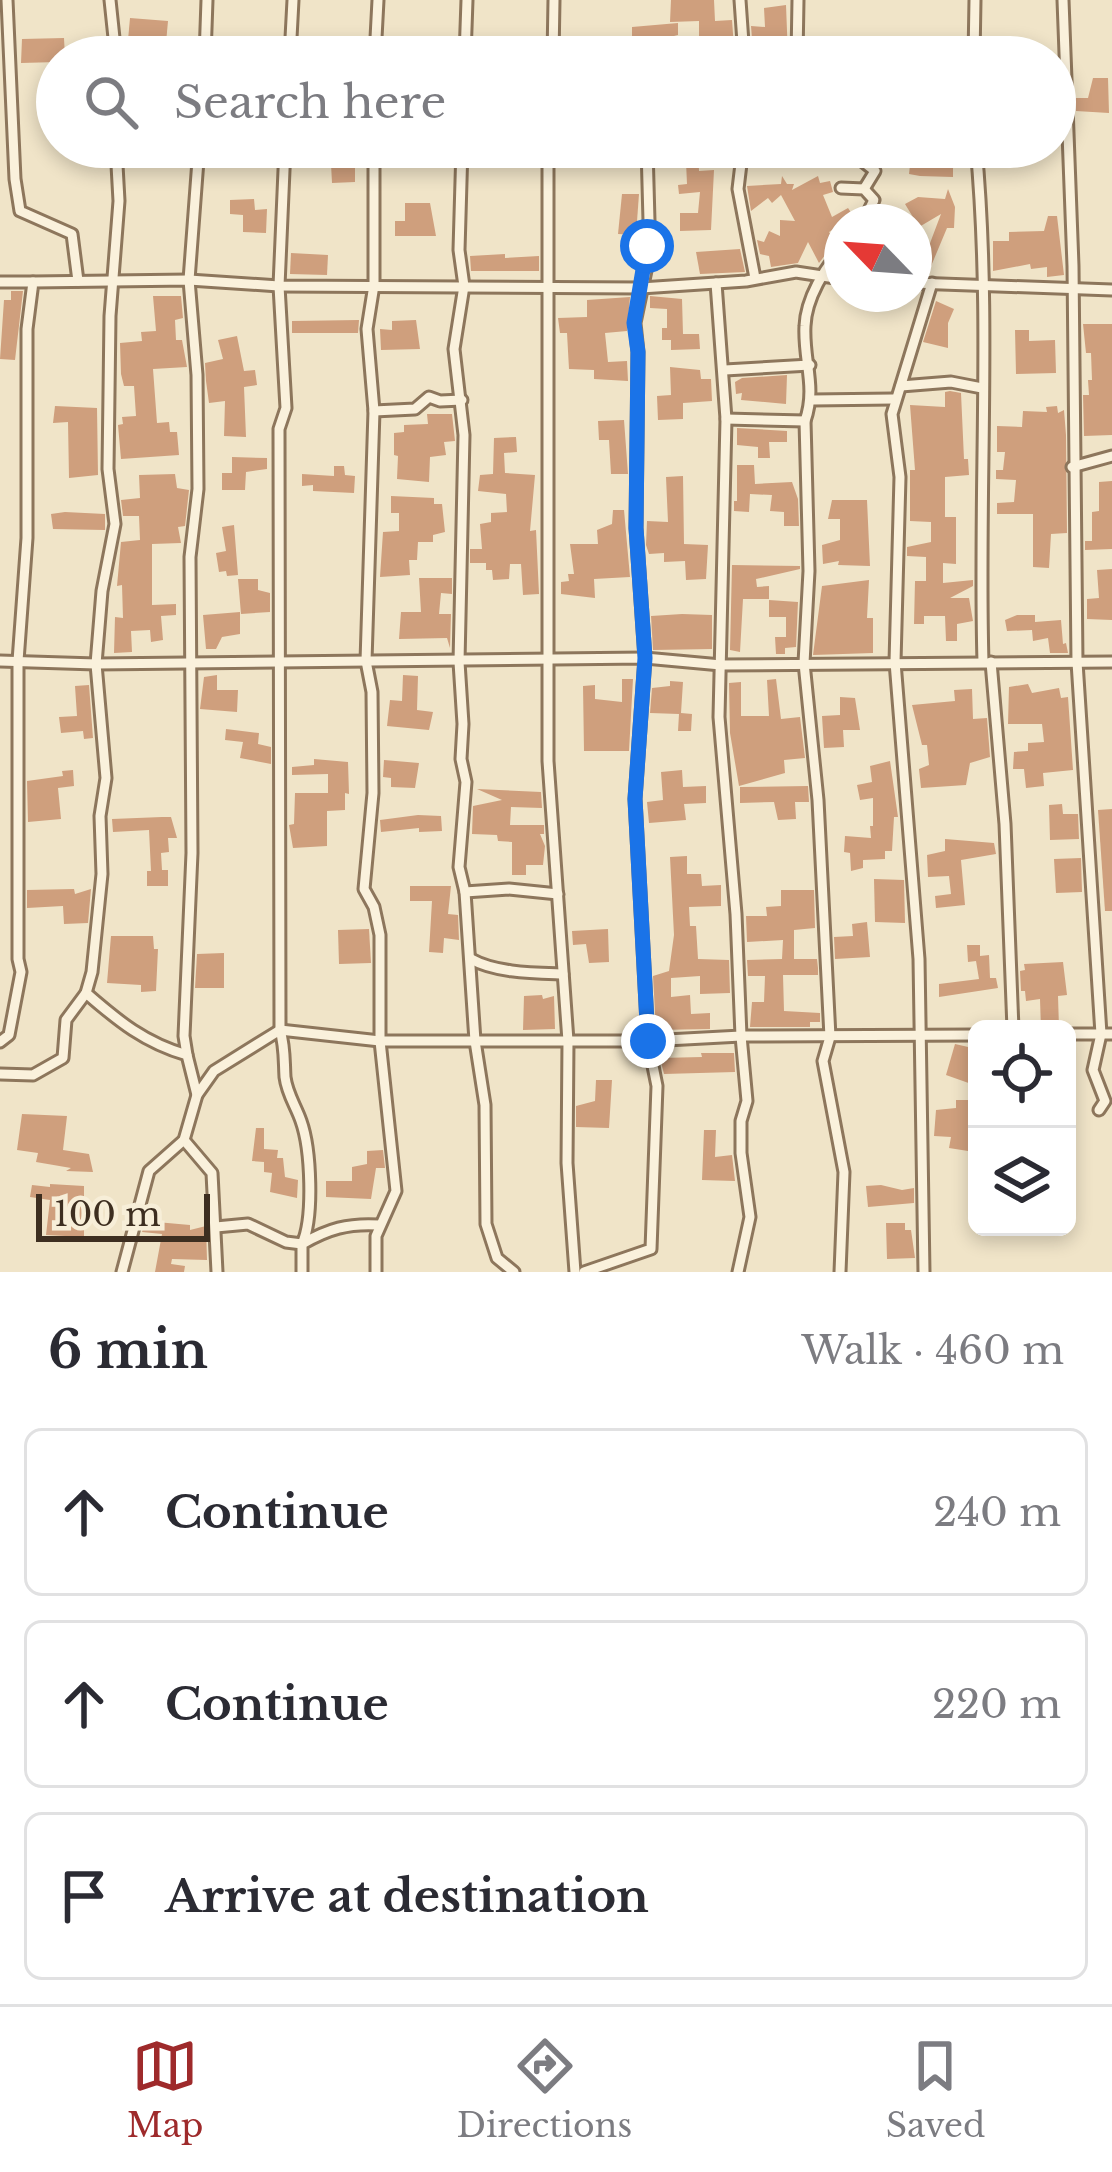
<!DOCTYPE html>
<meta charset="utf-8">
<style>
body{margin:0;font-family:"Libre Baskerville",serif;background:#f2f2f3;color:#2b2b33}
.controls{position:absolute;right:36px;bottom:36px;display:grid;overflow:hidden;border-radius:18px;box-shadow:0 6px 18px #0003}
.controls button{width:108px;height:108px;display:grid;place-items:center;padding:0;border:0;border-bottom:3px solid #e1e1e2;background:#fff;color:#2b2b33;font:60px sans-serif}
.compass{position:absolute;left:824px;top:204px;width:108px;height:108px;border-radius:50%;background:#fff;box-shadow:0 6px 18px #0003;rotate:295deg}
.scale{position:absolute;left:36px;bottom:30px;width:174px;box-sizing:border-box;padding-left:12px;border:6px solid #3d2e20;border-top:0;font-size:33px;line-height:42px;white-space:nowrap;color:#3d2e20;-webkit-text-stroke:9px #f7eed8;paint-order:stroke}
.stop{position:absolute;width:36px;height:36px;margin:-27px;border:9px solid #1a73e8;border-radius:50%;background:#fff}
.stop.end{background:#1a73e8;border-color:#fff;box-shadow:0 3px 12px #0008}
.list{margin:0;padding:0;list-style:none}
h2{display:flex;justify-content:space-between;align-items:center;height:156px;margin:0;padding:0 48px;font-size:51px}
h2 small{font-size:39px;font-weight:400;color:#7c7c81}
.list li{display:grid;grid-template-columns:78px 1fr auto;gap:36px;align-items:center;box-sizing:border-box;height:168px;margin:0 24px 24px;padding:0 24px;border:3px solid #e1e1e2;border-radius:18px}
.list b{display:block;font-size:45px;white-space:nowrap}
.list em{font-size:39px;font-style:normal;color:#7c7c81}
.icon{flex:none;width:66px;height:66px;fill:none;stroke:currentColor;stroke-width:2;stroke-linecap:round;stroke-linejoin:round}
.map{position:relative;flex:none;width:1112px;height:1272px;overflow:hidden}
.search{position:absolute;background:#fff;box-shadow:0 6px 18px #0003;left:36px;right:36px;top:36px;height:132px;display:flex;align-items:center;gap:30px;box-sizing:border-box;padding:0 42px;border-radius:66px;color:#7c7c81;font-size:45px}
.sheet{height:732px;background:#fff}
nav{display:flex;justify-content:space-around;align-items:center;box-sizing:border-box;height:168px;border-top:3px solid #e1e1e2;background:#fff;font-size:33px;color:#7c7c81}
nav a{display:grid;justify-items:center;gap:6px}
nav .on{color:#9e2a2b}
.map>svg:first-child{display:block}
</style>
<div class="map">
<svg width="1112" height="1272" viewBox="0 0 1112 1272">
<rect width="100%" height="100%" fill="#f0e4c8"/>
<g fill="#cf9f7d">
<path d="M671 0H714L715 21 732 20 734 48 711 49 709 36H699V21L670 22Z"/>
<path d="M786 5 788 57H763V52L753 51 751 26 765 27 764 8Z"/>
<path d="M130 18 168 21 166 43 128 40Z"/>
<path d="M678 23V35L674 36 673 41 643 42V55H632V27Z"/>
<path d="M64 38 65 57H57V62L21 63 22 39Z"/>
<path d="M1093 78H1108L1109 113 1076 111V98H1088Z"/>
<path d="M343 147 344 164 355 163V182L332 183 331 164H317V148Z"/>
<path d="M384 147H427L428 154 442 153V164L385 165Z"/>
<path d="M678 147H698L699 171 714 170 711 230 680 231V213H698L700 192 679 194 678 185 687 184 686 162 678 163Z"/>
<path d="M912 147H967L968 159H963V164H953V177L920 176 909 174Z"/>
<path d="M782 176 787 184H794L792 190 818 176 820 183 830 181 833 192 823 195 832 217 848 208 854 217 829 232 835 242 819 263 808 242 798 263 771 267 769 256 760 254 757 240 764 242 769 231 780 236V220L795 221 781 195 772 203 768 198 751 211 747 186 781 184Z"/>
<path d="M948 189 955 207 954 228H947L929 271 921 267 941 214 919 227 905 204 918 197 945 199Z"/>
<path d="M622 194H639L636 235 618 234Z"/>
<path d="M254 199 255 210 267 209 266 233 243 232V215L230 214V200Z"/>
<path d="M405 203H430L436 236H395V221H405Z"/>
<path d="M1048 216H1057L1064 275 1047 277V267L1031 269 1030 264 993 271V241H1009V232L1044 231Z"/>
<path d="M740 249 745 272 700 274 696 252Z"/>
<path d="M291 253 328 255 327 275 290 274Z"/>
<path d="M505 254V258L539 256V271H471L470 256Z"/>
<path d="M11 291H23L15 360 0 359 4 300H11Z"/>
<path d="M153 296H181L183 318 175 320 176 340H182L187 367 153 369 157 423 169 422 170 432H177L179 455 121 459 118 425 123 424 122 417 136 416 134 386H124L121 374 120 343 142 341 141 332 156 331Z"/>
<path d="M650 296 682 299 683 334H699L700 349 671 350V340H662V328H667V309L650 308Z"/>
<path d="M630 297 627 331 605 333 608 362 627 361 628 381 594 379V370L569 369 567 333H560L558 318 587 317V300Z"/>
<path d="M936 301 954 309 948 323V348L923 342Z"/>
<path d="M359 320 358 333H292V321Z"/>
<path d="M416 320 420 349 381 350 380 329 392 330V321Z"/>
<path d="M1083 324H1112V435L1084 436 1083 395H1089L1088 380H1092L1091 353H1086Z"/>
<path d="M1015 330H1029V341L1055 340 1056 373 1016 374Z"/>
<path d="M237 336 244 371 255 370 257 385 244 387 246 437 224 436 225 401 209 403 206 381 205 363 223 359 218 340Z"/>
<path d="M670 367 700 370 701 379H711L712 401 683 403V419L658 420 657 396 671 395Z"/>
<path d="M787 375 786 404 741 400 742 393 736 394 735 382 742 378Z"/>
<path d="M950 391 961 393 964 459H968L969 475 945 477V517H956V564L943 563V583L973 580V586L950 598H969L973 621 957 624V641H946L945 616H924V624H914L915 581H926V557L907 556V547L931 542V522L910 521V470H915L910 405 945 407V392Z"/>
<path d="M55 406 97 408 98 475 69 478 68 422 53 423Z"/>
<path d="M1057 406 1058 413 1064 410 1066 435 1067 533 1051 534 1049 568 1033 567V514H997V503L1014 502 1016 480 996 479V470H1003L1005 452H997V426L1022 427 1023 411 1047 412 1046 407Z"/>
<path d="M427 414H452L455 441 444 442 446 455 430 457 429 482 397 479 398 456 394 455V433L404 432V425L428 424Z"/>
<path d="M624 420 628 474H611L609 440H599L598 421Z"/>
<path d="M737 428 787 431V442H769L770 458H758V447L737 445Z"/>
<path d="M516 437 517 452 504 453 505 473 535 475 530 531 536 530 539 594 523 595 521 564H510L509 579 493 580 492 570H486V563H470V549H482L480 524 491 522V513L507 512 506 494 478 491 480 475 493 474 494 438Z"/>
<path d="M232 457 267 458V469L246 472 245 490H222V473H232Z"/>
<path d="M737 465H754L755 484 792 482 798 499 799 526H784V512L770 511 772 495 750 494 749 512 734 511V501H737Z"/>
<path d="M334 466H344L345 475 355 476 354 493 313 491V485L302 486V474L334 476Z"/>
<path d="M175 474 177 488 189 490 185 526 178 527 181 543 152 544V605L176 604V615L161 616 163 640 151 642 150 630 131 631 132 652 114 653 115 617 123 618 122 585 117 586 121 542 140 540 139 516H123L121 500 140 498 139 475Z"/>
<path d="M683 476 684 544 708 545 706 579 686 580 685 561 664 562V553L649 554 646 545 647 521 668 522 666 477Z"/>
<path d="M1112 481V549L1085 550V541H1092V512L1099 511V482Z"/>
<path d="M391 496 434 498V504H442L445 532 433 535V542H418L417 560H409L410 575 380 577 383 532 399 531V513H391Z"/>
<path d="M832 500H867L870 566 838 565 839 561 823 564 822 545 840 540V519H828Z"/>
<path d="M613 510H624L630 577 594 579 595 598 561 594V582L569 581 568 574H574L570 544H598L597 530 612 524Z"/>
<path d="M65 512 105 514V530L53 529 51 514Z"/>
<path d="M234 525 238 575 227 576 226 571 219 572 216 553 226 551 222 527Z"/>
<path d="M732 565 800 566V569L756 579 757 587 769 586V599H743L740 652 730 650Z"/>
<path d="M1112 569V620L1087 619V599L1099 598 1097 570Z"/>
<path d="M419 578H452V594L441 593 439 614H451L450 648 447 638 399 639 401 612H421Z"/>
<path d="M238 579H258V590L270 593V612L241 614Z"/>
<path d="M869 580 867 618H873V653L813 655 822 586Z"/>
<path d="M769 600 798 602 796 647 785 648V654H776L775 637H786V617H769Z"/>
<path d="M240 612V634L222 637 216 649H206L203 615Z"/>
<path d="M682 614 712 615V649L653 650 651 616Z"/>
<path d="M1017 615H1035V622L1061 620 1063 644 1066 643 1068 653H1050L1048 638 1033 641 1032 630 1007 631 1005 620Z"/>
<path d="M217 675V690H238L237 712 200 709 204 677Z"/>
<path d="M403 675 418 676 417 710 433 712 429 730 387 726 390 700 402 701Z"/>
<path d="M622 679H633L629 751H584L583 686 595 685V699L622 702Z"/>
<path d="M776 679 781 719 800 717 805 758 784 760 785 773 739 786 730 733 729 683 741 682V716H769L767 680Z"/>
<path d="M670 681 683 682 681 713 692 714 691 731H678L679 714 650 713 652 688 670 686Z"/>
<path d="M1028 684 1032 693 1059 688 1061 698 1068 697 1073 770 1043 773 1044 786 1026 788 1024 769H1013L1014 752 1028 751V743L1044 742 1042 724H1008L1009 687Z"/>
<path d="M89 685 93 738 84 739 83 731 61 733 59 717 77 716 75 686Z"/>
<path d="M972 689 973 719 987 718 990 757 970 763 966 785 921 788 919 769 929 765 927 745H922L912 705 955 701 954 690Z"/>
<path d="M840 697 855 698 860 730H843L844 747 824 748 822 716 840 715Z"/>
<path d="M226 729 259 733 258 744 271 747V764L240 758 243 742 225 740Z"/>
<path d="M314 759 348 762 349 794 345 793V810L327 811V846L293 848 289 825 294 824 295 793H328V774L292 775V767L314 765Z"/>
<path d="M384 760 419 763 415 788 391 787V778L383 777Z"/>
<path d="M890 761 898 817H894L892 851H885V859L863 860V868L851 871 850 853 844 852 845 836 871 838 870 826H873V798L860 800 857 785 872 782 870 766Z"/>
<path d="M73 770 74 786 58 788 61 819 28 822 27 781 63 776 62 771Z"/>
<path d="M682 770 683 787 706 786V803L684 804 686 820 649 823 647 802 663 800 661 772Z"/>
<path d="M808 786 809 802H795L796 819 778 820 774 802 740 803V787Z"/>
<path d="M477 789 541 792 542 808 511 807 510 825H544V834H540L545 846 543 865H526V875H512V842L498 841 497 835 472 834 473 806 502 800Z"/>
<path d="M1062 804 1063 814H1078L1079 839 1050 840 1049 805Z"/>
<path d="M1112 809V911H1105L1098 810Z"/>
<path d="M418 815 441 816 442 831 419 832V828L381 832 380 820Z"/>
<path d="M162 817H171L177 838H168L169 852 161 853 162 870H168V886H147V871H151L149 830 113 832 112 819Z"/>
<path d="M945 839 994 843 996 854 961 860 965 905 936 908 935 896 951 894 949 876 928 877 927 855 945 851Z"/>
<path d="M687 856V874H701L702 886 721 885V906L689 907 690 926H696L698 959 729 960 730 993 700 994V976L671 978V997L690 995 691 1014 710 1013V1029L656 1030 653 976 669 971 674 935 670 857Z"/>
<path d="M1081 858 1082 892 1056 893 1054 859Z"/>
<path d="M874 879 904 880 905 923 875 922Z"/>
<path d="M410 886H451L448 914 458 915 459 940 444 938 443 953 429 952 432 901H410Z"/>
<path d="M74 889 75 894 91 889 88 923 64 924 63 906 27 908V890Z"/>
<path d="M781 890H814L815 928 794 930V959H817L818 968V975H783L784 1011 820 1013V1022H810V1027H750L752 1002H764L765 976H748L747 960 782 959 783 940 747 942 746 916H767L766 907 781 906Z"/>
<path d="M867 922 870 957 835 959 834 937 853 936 852 924Z"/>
<path d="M369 929 371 963 339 964 338 930Z"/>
<path d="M608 929 609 962 589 963 586 944 573 945 572 931Z"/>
<path d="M111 936H153L154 949H158L156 991 141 992V985L107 983Z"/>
<path d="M967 945H980V956L989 955 990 978H996L998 988 939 997V984L979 979 976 961 968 962Z"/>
<path d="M224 953V988H195L197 954Z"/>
<path d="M1063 962 1067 995 1058 996 1059 1028 1041 1029 1040 999 1026 1001 1025 991H1021L1020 971 1025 970 1024 964Z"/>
<path d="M542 995 543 999 554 996 555 1029 523 1030 524 996Z"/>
<path d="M955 1044 977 1049V1086L946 1075Z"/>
<path d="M701 1053H734L735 1072 664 1074 660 1058 702 1057Z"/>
<path d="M596 1080H612L609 1128 576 1127V1106L595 1101Z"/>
<path d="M956 1100H969V1116L977 1118V1130L971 1129 968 1151 949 1148 951 1137 934 1136 936 1110 956 1108Z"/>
<path d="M22 1114 67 1116 63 1150 89 1154 93 1172 66 1171 71 1168 36 1162 38 1153 17 1150Z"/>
<path d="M256 1128H264V1149L278 1150 277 1158H283L285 1177 298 1180 297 1198 270 1192 272 1173 264 1172V1162L252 1161Z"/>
<path d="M704 1130H716L715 1157 732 1155 735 1181 702 1180Z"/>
<path d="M383 1150 385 1168H376L371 1199 326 1197V1181H352V1167L367 1164V1151Z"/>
<path d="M50 1184 84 1186V1237L46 1235 50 1200 30 1197 32 1185 50 1187Z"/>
<path d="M881 1185 902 1190 914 1188V1203L868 1207 866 1186Z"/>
<path d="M145 1221 190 1225V1230L206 1226 207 1260 172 1259 171 1264 185 1266 184 1272H155L162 1234 142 1232Z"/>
<path d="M886 1223H905V1230H911L915 1258 887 1259Z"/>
</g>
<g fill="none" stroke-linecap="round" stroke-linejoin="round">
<g stroke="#8d765c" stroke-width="15">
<g id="minor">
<path d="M7 0 15 179 20 211 72 234 78 281"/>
<path d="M110 0 116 57"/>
<path d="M740 0 744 57"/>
<path d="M1063 0 1073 266 1077 662 1101 1034 1093 1070 1105 1101 1099 1110"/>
<path d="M796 48 879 49"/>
<path d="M205 57 207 0"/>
<path d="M290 57 293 0"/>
<path d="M375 57 378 0"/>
<path d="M465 57 467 0"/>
<path d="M553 57 554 0"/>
<path d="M797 57 798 0"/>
<path d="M974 57 975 0"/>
<path d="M374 147V285L367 329 374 411 366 661 372 692 373 793 364 889 374 907 380 935V1041L396 1191 376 1236V1272"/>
<path d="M462 147 459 250 464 286 454 349 464 435 459 662 463 724 461 759 466 782 459 867 465 892 509 889 558 894"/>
<path d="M548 147V761L568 1041 567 1163 575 1272"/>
<path d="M743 147 738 189 755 278"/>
<path d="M816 147 856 156 875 171 864 189"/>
<path d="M976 147C992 318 978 490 983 662"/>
<path d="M841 188 864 189 874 200 863 222"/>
<path d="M0 282H33"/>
<path d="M914 283 1112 290"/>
<path d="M725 370 810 365"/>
<path d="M901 386 951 382 982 388"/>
<path d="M812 400 893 399"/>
<path d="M374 411 415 409 429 397 440 401 462 400"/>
<path d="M726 419 805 421"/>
<path d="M1072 467 1112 456"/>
<path d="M0 661 96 664 645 658 721 665 1112 662"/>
<path d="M991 662 1005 824 1013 1029"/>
<path d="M465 892 475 1041 485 1105 486 1224 497 1258 514 1272"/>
<path d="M471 959C496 973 534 973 563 974"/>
<path d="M86 993C118 1021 145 1043 187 1055L197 1095"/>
<path d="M1067 1034H1112"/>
<path d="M0 1042 9 1035 21 972 18 959V661L27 538V329L33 282 189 280 279 286 641 288 746 281 796 272 842 279"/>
<path d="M187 1055 184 1036 192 853 190 557 198 489 197 375 189 280 199 147"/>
<path d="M0 1074 33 1075 63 1058 66 1020 86 993 92 972 102 874 100 816 106 778 96 664 102 591 115 524 108 469 110 316 119 201 116 147"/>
<path d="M184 1140 212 1173 217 1272"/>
<path d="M216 1227 248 1224 286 1242 302 1244C314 1218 311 1149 301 1121 296 1106 287 1094 285 1077 284 1060 285 1047 280 1030L279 429 286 408 279 286 285 147"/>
<path d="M122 1272 149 1171 184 1140 197 1095 214 1071 280 1030 380 1041H648L741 1036 736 914 719 717 726 419 716 283"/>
<path d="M302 1272V1244C328 1229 348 1223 379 1225"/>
<path d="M584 1272 651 1249 657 1086 648 1041 635 799 645 658 636 528 638 352 635 323 647 266 649 221 647 147"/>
<path d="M738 1272 750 1217 741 1153V1121L747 1101 741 1036 977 1035"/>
<path d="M840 1272 844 1172 823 1061 830 1037 818 800 804 663 809 571 805 421C817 387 803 360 805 326 806 298 825 268 842 248"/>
<path d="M924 1272 919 959 895 662 900 477 892 414 932 283"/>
</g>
</g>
<use href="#minor" stroke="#faf1dc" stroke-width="9"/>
</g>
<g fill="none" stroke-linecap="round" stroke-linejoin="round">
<path stroke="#1a73e8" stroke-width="15" d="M647 246 634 323 638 352 636 528 645 658 635 799 648 1041"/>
</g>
</svg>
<div class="controls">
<button><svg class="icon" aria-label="locate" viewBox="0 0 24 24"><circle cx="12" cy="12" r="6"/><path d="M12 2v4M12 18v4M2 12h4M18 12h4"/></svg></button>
<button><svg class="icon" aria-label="layers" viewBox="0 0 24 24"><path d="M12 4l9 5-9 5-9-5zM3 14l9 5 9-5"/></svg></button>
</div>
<svg class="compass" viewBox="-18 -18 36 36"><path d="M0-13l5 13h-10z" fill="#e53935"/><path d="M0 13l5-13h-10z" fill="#7c7c81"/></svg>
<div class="scale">100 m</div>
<div class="stop" style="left:647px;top:246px"></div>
<div class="stop end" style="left:648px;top:1041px"></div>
<div class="search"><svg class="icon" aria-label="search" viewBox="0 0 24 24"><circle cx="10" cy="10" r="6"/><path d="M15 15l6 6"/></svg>Search here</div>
</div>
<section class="sheet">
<h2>6 min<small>Walk · 460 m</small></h2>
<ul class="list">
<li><svg class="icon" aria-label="ahead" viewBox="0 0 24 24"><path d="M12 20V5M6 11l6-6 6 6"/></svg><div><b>Continue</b></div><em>240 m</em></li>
<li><svg class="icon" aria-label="ahead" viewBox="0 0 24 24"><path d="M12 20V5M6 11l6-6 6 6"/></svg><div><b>Continue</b></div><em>220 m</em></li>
<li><svg class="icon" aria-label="arrive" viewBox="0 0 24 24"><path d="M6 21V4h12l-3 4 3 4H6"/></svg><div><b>Arrive at destination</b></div></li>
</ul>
</section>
<nav>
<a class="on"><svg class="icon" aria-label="map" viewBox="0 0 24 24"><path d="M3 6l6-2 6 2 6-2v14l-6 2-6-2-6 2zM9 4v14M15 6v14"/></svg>Map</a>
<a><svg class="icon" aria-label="directions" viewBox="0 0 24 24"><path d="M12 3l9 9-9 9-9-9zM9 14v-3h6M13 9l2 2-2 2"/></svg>Directions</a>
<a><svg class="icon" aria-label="saved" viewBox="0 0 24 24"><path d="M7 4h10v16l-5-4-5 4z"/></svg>Saved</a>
</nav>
